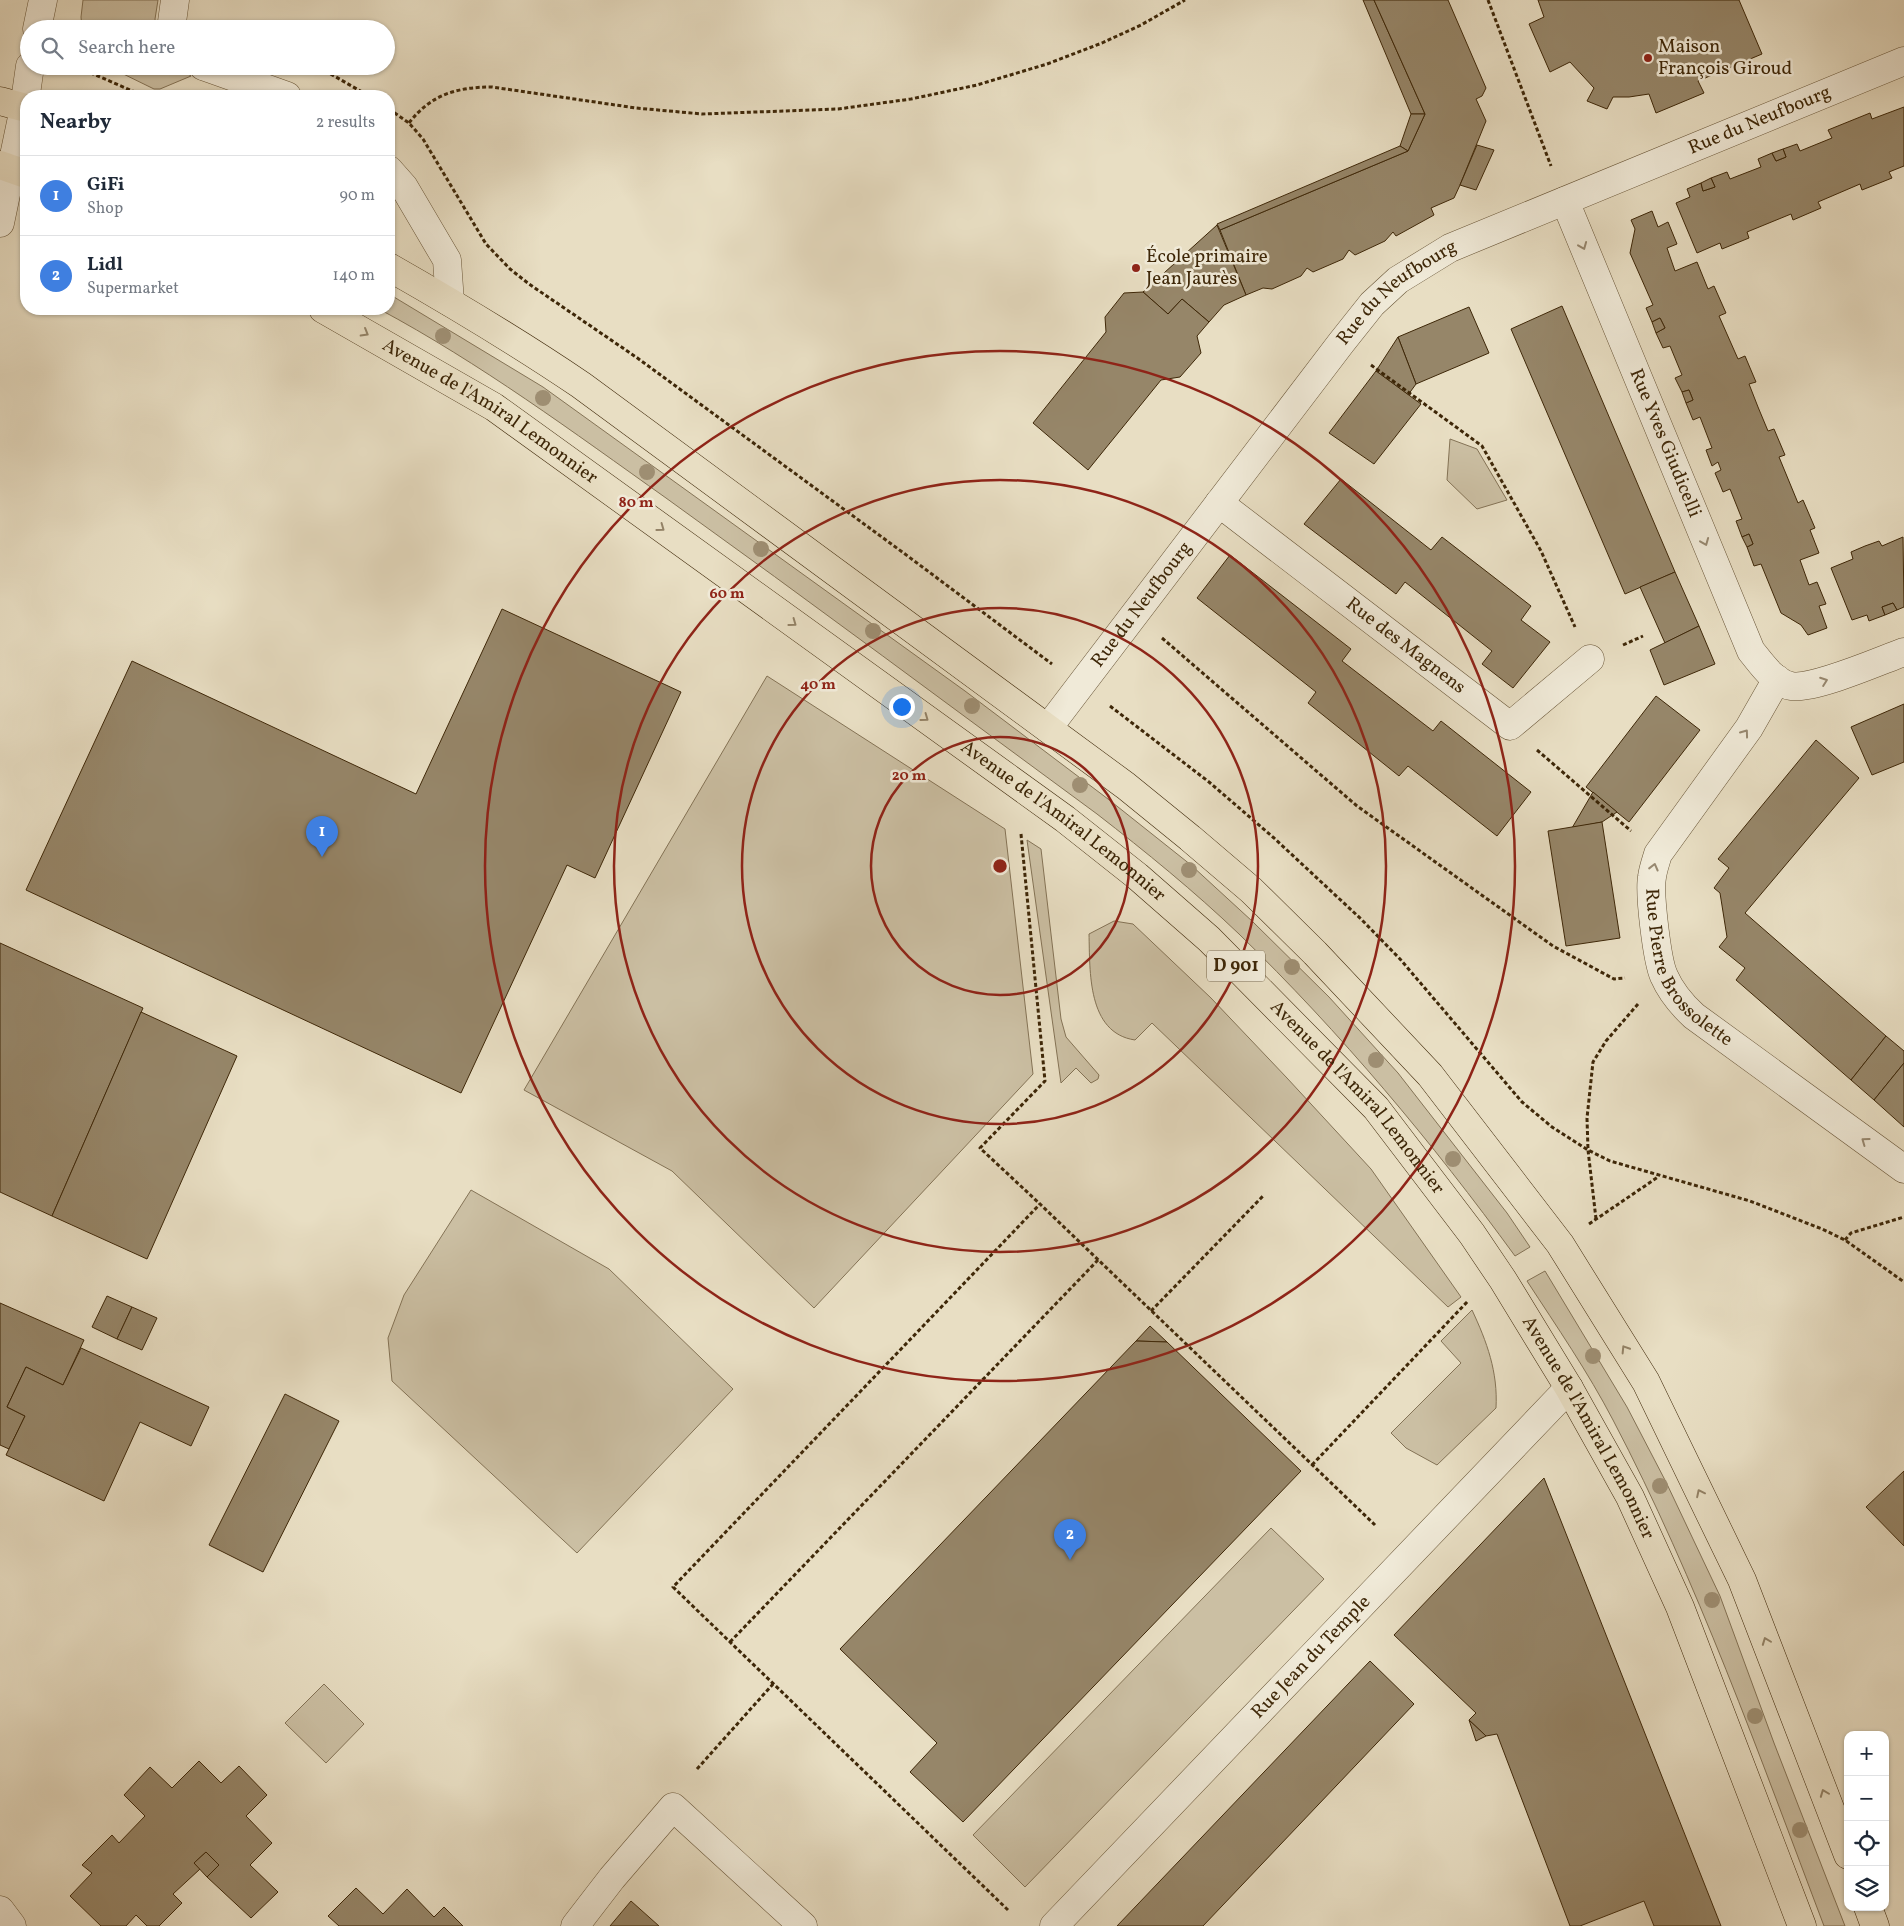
<!DOCTYPE html>
<meta charset="utf-8">
<style>
body{margin:0;font-family:Vollkorn,serif;background:#f2f2f3;color:#1f2937}
.controls{position:absolute;right:15px;bottom:15px;display:grid;overflow:hidden;border-radius:10px;box-shadow:0 1px 4px #0004}
.controls button{width:45px;height:45px;display:grid;place-items:center;padding:0;border:0;border-bottom:1px solid #e0e1e3;background:#fff;color:#1f2937;font:25px sans-serif}
.you{position:absolute;left:901px;top:706px;width:18px;height:18px;margin:-12px;border:4px solid #fff;border-radius:50%;background:#1a73e8;box-shadow:0 0 0 8px #1a73e833}
.badge{display:grid;place-items:center;width:32px;height:32px;border-radius:50%;background:#8f2418;color:#fff;font-size:16px;font-weight:700}
.pin{position:absolute;translate:-50% -41px;filter:drop-shadow(0 1px 2px #0008)}
.pin::after{content:'';position:absolute;top:26px;width:18px;height:15px;background:inherit;clip-path:polygon(0 0,100% 0,50% 100%)}
.list{margin:0;padding:0;list-style:none}
h2{display:flex;justify-content:space-between;align-items:center;height:65px;margin:0;padding:0 20px;font-size:21px}
h2 small{font-size:16px;font-weight:400;color:#747a83}
.list li{display:grid;grid-template-columns:32px 1fr auto;gap:15px;align-items:center;box-sizing:border-box;height:80px;padding:0 20px;border-top:1px solid #e0e1e3}
.list b{display:block;font-size:19px;white-space:nowrap}
.list p{margin:0;font-size:16px;white-space:nowrap;color:#747a83}
.list em{font-size:16px;font-style:normal;color:#747a83}
.icon{flex:none;width:28px;height:28px;fill:none;stroke:currentColor;stroke-width:2;stroke-linecap:round;stroke-linejoin:round}
.map{position:relative;flex:none;width:1904px;height:1926px;overflow:hidden}
.search{position:absolute;background:#fff;box-shadow:0 1px 4px #0004;left:20px;top:20px;width:375px;height:55px;display:flex;align-items:center;gap:12px;box-sizing:border-box;padding:0 18px;border-radius:28px;color:#747a83;font-size:19px}
.panel{position:absolute;background:#fff;box-shadow:0 1px 4px #0004;left:20px;top:90px;width:375px;height:225px;border-radius:20px}
.map>svg:first-child{display:block}
</style>
<div class="map">
<svg width="1904" height="1926" viewBox="0 0 1904 1926">
<rect width="100%" height="100%" fill="#e8dec3"/>
<filter id="stains"><feTurbulence type="fractalNoise" baseFrequency=".004" numOctaves="4"/><feColorMatrix values="0 0 0 0 .2 0 0 0 0 .09 0 0 0 0 .02 0 0 0 .5 -.17"/></filter>
<radialGradient id="worn" r=".72"><stop offset=".6" stop-color="#630" stop-opacity="0"/><stop offset="1" stop-color="#630" stop-opacity=".3"/></radialGradient>
<g fill="#cbbfa3" stroke="#847356">
<path d="M83 0H158L155 19 156 29H82L81 17Z"/>
<path d="M107 66H176L191 76 160 89H154Z"/>
<path d="M389 294 543 387 965 691 1108 799 1191 865 1252 921 1329 997 1398 1073 1507 1213 1530 1247 1515 1256C1432 1142 1341 1033 1239 934 1194 891 1146 852 1097 814 954 709 811 602 666 498 573 432 480 363 379 309H389Z"/>
<path d="M1450 439 1477 449 1507 500 1477 509 1447 480Z"/>
<path d="M767 676 1005 829 1033 1074 814 1308 672 1171 524 1090Z"/>
<path d="M1027 840 1041 849 1061 1019 1066 1037 1099 1075 1098 1079 1091 1083 1076 1068 1061 1083Z"/>
<path d="M1114 921 1133 924 1211 998 1287 1078 1371 1169 1461 1297 1448 1307 1152 1023 1135 1040C1087 1033 1090 971 1089 934Z"/>
<path d="M471 1190 609 1269 733 1389 577 1553 392 1381 388 1338 404 1295Z"/>
<path d="M1545 1271 1627 1407 1666 1482 1720 1596 1774 1743 1845 1926H1824C1760 1757 1697 1580 1613 1420 1588 1372 1557 1327 1527 1281Z"/>
<path d="M1472 1310C1487 1342 1498 1372 1496 1408L1437 1465 1406 1448 1391 1433 1461 1363 1441 1341Z"/>
<path d="M1271 1528 1324 1579 1025 1887 973 1835Z"/>
<path d="M324 1684 364 1724 326 1763 285 1723Z"/>
</g>
<g fill="#968669" stroke="#3e2708">
<path d="M1363 0H1374L1425 114H1411Z"/>
<path d="M1374 0H1448L1486 88 1482 96 1476 99 1486 121 1460 185 1454 198 1431 208 1434 215 1396 236 1393 232 1385 241 1355 255 1349 250 1343 259 1313 272 1307 268 1301 276 1272 289 1263 288 1246 295 1220 230 1408 151 1425 114Z"/>
<path d="M1538 0H1739L1762 54 1698 81 1704 93 1656 113 1649 94 1629 97H1613L1607 109 1587 101 1594 88 1570 62 1550 72 1529 24 1544 17Z"/>
<path d="M1904 107V166L1889 172 1892 178 1862 190 1860 184 1818 202 1821 208 1793 220 1791 214 1747 232 1749 238 1722 249 1720 243 1697 253 1676 203 1690 197 1687 189 1701 183 1703 191 1715 187 1711 178 1727 172 1730 179 1761 167 1758 159 1772 153 1776 161 1786 157 1783 149 1797 144 1800 151 1832 138 1828 130 1870 113 1872 119Z"/>
<path d="M1411 114H1425L1408 151 1400 146Z"/>
<path d="M1477 145 1494 150 1476 190 1460 185Z"/>
<path d="M1400 146 1408 151 1220 230 1217 224Z"/>
<path d="M1783 149 1786 157 1776 161 1772 153Z"/>
<path d="M1711 178 1715 187 1703 191 1701 183Z"/>
<path d="M1652 211 1658 227 1668 222 1677 244 1667 248 1675 271 1697 262 1708 289 1714 286 1726 313 1719 316 1738 359 1745 356 1756 382 1749 384 1758 407 1768 431 1774 429 1785 455 1779 457 1798 503 1803 500 1815 528 1810 530 1819 553 1800 560 1809 585 1817 582 1826 604 1819 606 1827 628 1808 635 1801 625 1781 613 1761 564 1754 566 1747 547 1753 544 1749 534 1742 537 1736 521 1742 519 1730 489 1723 492 1721 487 1715 473 1721 470 1718 462 1712 466 1706 450 1712 448 1700 417 1693 420 1686 403 1693 400 1689 390 1682 392 1675 378 1682 375 1670 346 1663 348 1656 333 1665 328 1660 318 1652 322 1646 308 1653 305 1630 253 1635 229 1631 220Z"/>
<path d="M1217 225 1246 295 1224 305 1209 322 1182 299 1168 314 1143 292Z"/>
<path d="M1143 292 1168 314 1182 299 1209 322 1197 336 1201 353 1180 377 1161 380 1088 470 1033 423 1106 332 1105 317 1124 293Z"/>
<path d="M1562 306 1675 572 1625 594 1511 329Z"/>
<path d="M1469 307 1489 353 1416 384 1398 337Z"/>
<path d="M1660 318 1665 328 1656 333 1652 322Z"/>
<path d="M1398 337 1416 384 1408 395 1376 371Z"/>
<path d="M1376 371 1421 404 1374 464 1329 433Z"/>
<path d="M1689 390 1693 400 1686 403 1682 392Z"/>
<path d="M1341 479 1431 550 1442 537 1531 606 1521 620 1550 642 1513 688 1482 664 1492 651 1405 582 1396 594 1304 524Z"/>
<path d="M1749 534 1753 544 1747 547 1742 537Z"/>
<path d="M1903 537 1904 607 1897 610 1893 603 1882 607 1885 615 1869 621 1867 615 1852 620 1831 568 1853 559 1851 552 1865 546 1879 541 1882 546Z"/>
<path d="M1230 555 1351 649 1342 661 1433 731 1441 721 1531 792 1497 836 1408 766 1399 776 1308 703 1316 692 1197 598Z"/>
<path d="M1675 572 1699 626 1665 643 1640 587Z"/>
<path d="M1893 603 1897 610 1885 615 1882 607Z"/>
<path d="M502 609 681 692 595 878 567 865 461 1093 26 890 132 661 416 794Z"/>
<path d="M1699 626 1715 664 1664 685 1650 650Z"/>
<path d="M1656 696 1700 730 1629 822 1586 787Z"/>
<path d="M1904 704V762L1872 775 1851 727Z"/>
<path d="M1816 740 1859 778 1745 913 1886 1036 1851 1080 1736 980 1745 968 1719 947 1727 937 1720 893 1714 888 1729 868 1718 859Z"/>
<path d="M1593 792 1617 812 1602 822 1572 828Z"/>
<path d="M1602 822 1620 938 1566 946 1548 831Z"/>
<path d="M0 943 143 1008 52 1216 0 1192Z"/>
<path d="M141 1012 237 1056 147 1259 52 1216Z"/>
<path d="M1886 1036 1904 1051V1063L1874 1100 1851 1080Z"/>
<path d="M1904 1063V1127L1874 1100Z"/>
<path d="M107 1296 132 1307 117 1339 92 1327Z"/>
<path d="M0 1303 84 1340 63 1385 26 1367 7 1407 25 1416 9 1449 0 1445Z"/>
<path d="M132 1307 157 1318 142 1350 117 1339Z"/>
<path d="M1150 1326 1167 1342 1136 1341Z"/>
<path d="M1136 1341 1167 1342 1301 1471 963 1822 910 1772 937 1743 840 1649Z"/>
<path d="M81 1348 209 1407 191 1446 140 1422 104 1501 6 1455 25 1416 7 1407 26 1367 63 1385Z"/>
<path d="M285 1394 339 1421 263 1572 209 1545Z"/>
<path d="M1904 1471V1546L1866 1507Z"/>
<path d="M1544 1478 1610 1645 1721 1926H1654L1644 1901 1580 1926H1570L1497 1734 1486 1736 1469 1720 1476 1713 1394 1635Z"/>
<path d="M1370 1661 1414 1704 1203 1926H1117Z"/>
<path d="M1469 1720 1486 1736 1476 1741Z"/>
<path d="M199 1761 221 1783 239 1766 267 1795 246 1816 272 1843 250 1865 278 1892 251 1918 207 1877 219 1865 206 1852 194 1863 200 1869 173 1894 182 1903 159 1926H147L136 1915 126 1926H101L70 1896 92 1873 82 1865 112 1835 119 1843 145 1816 124 1795 150 1767 172 1788Z"/>
<path d="M206 1852 219 1865 207 1877 194 1863Z"/>
<path d="M356 1888 383 1914 407 1889 434 1917 444 1907 463 1926H339L328 1916Z"/>
<path d="M631 1901 659 1926H610Z"/>
</g>
<g fill="none" stroke-linecap="round" stroke-linejoin="round">
<g stroke="#685537" stroke-width="29">
<g id="minor">
<path d="M37 29 43 0"/>
<path d="M174 29 172 22 175 0"/>
<path d="M203 66 287 96"/>
<path d="M389 170 404 187 447 260 450 302"/>
<path id="s1" d="M1565 201 1751 651C1761 663 1774 683 1791 686 1814 690 1879 661 1904 652"/>
<path d="M0 223 24 108 30 66"/>
<path id="s2" d="M1219 503 1510 726 1590 659"/>
<path id="s3" d="M1777 679 1749 728 1658 854C1656 861 1653 869 1652 877 1649 893 1657 961 1664 976 1671 992 1681 1004 1694 1016L1904 1169"/>
<path id="s4" d="M1048 728 1341 343 1372 304 1398 280 1450 248 1904 61"/>
<path d="M0 1910 12 1926"/>
<path d="M575 1926 612 1878 673 1807 803 1926"/>
<path id="s5" d="M1054 1926 1569 1388"/>
</g>
</g>
<g stroke="#3e2708" stroke-width="29">
<g id="major">
<path d="M0 101 26 108"/>
<path d="M0 165 26 174"/>
<path d="M389 267C454 304 519 343 581 385L1126 786 1190 838 1251 890 1315 953 1430 1075 1560 1244 1646 1382 1742 1580 1848 1855"/>
<path id="s6" d="M323 309 494 407 1065 819 1137 876 1209 939 1376 1108 1472 1234 1503 1280 1569 1388 1630 1497 1680 1607 1802 1926"/>
<path d="M1868 1907 1875 1926"/>
</g>
</g>
<g stroke="#3e2708" stroke-width="3" stroke-dasharray="4 2.5" stroke-linecap="butt">
<path d="M1488 0 1551 166"/>
<path d="M65 67 91 73 144 96"/>
<path d="M312 68 329 73 369 96"/>
<path d="M389 109 409 123 423 139 486 244 510 269 529 284 636 357 905 554 1052 664"/>
<path d="M409 123C431 94 458 87 492 87L636 108 702 114 838 109 911 99 977 85 1047 64 1102 43 1141 25 1185 0"/>
<path d="M1371 365 1482 446 1541 551 1575 627"/>
<path d="M1162 638 1357 806 1553 946 1614 979 1625 978"/>
<path d="M1623 645 1643 636"/>
<path d="M1110 706 1209 782 1274 838 1361 919 1400 959 1522 1102 1552 1127 1588 1150 1610 1161 1750 1201 1822 1229 1845 1240 1904 1282"/>
<path d="M1537 750 1631 831"/>
<path d="M1021 834 1045 1081 980 1148 1040 1204"/>
<path d="M1596 1219 1588 1150 1587 1118 1593 1062 1606 1041 1638 1004"/>
<path d="M1589 1224 1658 1177"/>
<path d="M1845 1240 1851 1233 1904 1217"/>
<path d="M1151 1311 1264 1195"/>
<path d="M1312 1465 1468 1301"/>
<path d="M730 1642 1098 1260"/>
<path d="M697 1769 773 1684"/>
<path d="M1008 1910 673 1587 1040 1204 1375 1525"/>
</g>
<use href="#minor" stroke="#f0ead8" stroke-width="28"/>
<use href="#major" stroke="#e8dec3" stroke-width="28"/>
</g>
<g fill="#9e8e72">
<circle cx="443" cy="336" r="8"/>
<circle cx="543" cy="398" r="8"/>
<circle cx="647" cy="472" r="8"/>
<circle cx="761" cy="549" r="8"/>
<circle cx="873" cy="631" r="8"/>
<circle cx="972" cy="706" r="8"/>
<circle cx="1080" cy="785" r="8"/>
<circle cx="1189" cy="870" r="8"/>
<circle cx="1292" cy="967" r="8"/>
<circle cx="1376" cy="1060" r="8"/>
<circle cx="1453" cy="1159" r="8"/>
<circle cx="1593" cy="1356" r="8"/>
<circle cx="1660" cy="1486" r="8"/>
<circle cx="1712" cy="1600" r="8"/>
<circle cx="1755" cy="1716" r="8"/>
<circle cx="1800" cy="1830" r="8"/>
</g>
<defs><path id="oneway-chevron" d="M-2-3.5L2.5 0L-2 3.5" fill="none" stroke-width="1.6" stroke-linecap="round" stroke-linejoin="round" transform="scale(1.25)"/></defs>
<g stroke="#978870">
<use href="#oneway-chevron" transform="translate(1583 246) rotate(68)"/>
<use href="#oneway-chevron" transform="translate(1705 542) rotate(68)"/>
<use href="#oneway-chevron" transform="translate(1824 681) rotate(-20)"/>
<use href="#oneway-chevron" transform="translate(1745 733) rotate(-54)"/>
<use href="#oneway-chevron" transform="translate(1654 867) rotate(-76)"/>
<use href="#oneway-chevron" transform="translate(1865 1141) rotate(-144)"/>
</g>
<g stroke="#938266">
<use href="#oneway-chevron" transform="translate(365 333) rotate(30)"/>
<use href="#oneway-chevron" transform="translate(661 528) rotate(36)"/>
<use href="#oneway-chevron" transform="translate(793 623) rotate(36)"/>
<use href="#oneway-chevron" transform="translate(925 718) rotate(36)"/>
<use href="#oneway-chevron" transform="translate(1625 1349) rotate(-122)"/>
<use href="#oneway-chevron" transform="translate(1700 1493) rotate(-116)"/>
<use href="#oneway-chevron" transform="translate(1766 1641) rotate(-111)"/>
<use href="#oneway-chevron" transform="translate(1824 1793) rotate(-111)"/>
</g>
<g fill="none" stroke="#8f2418" stroke-width="2.5">
<circle cx="1000" cy="866" r="129"/>
<circle cx="1000" cy="866" r="258"/>
<circle cx="1000" cy="866" r="386"/>
<circle cx="1000" cy="866" r="515"/>
</g>
<g fill="#8f2418" stroke="#f0ead8" stroke-width="2">
<circle cx="1648" cy="58" r="5"/>
<circle cx="1136" cy="268" r="5"/>
</g>
<g text-anchor="middle" dominant-baseline="central" stroke-width="5" stroke-linejoin="round" paint-order="stroke">
<rect fill="#f0ead8" stroke="#736246" stroke-width="1" x="1207" y="950.5" width="58" height="31" rx="4"/>
<g font-size="18" font-weight="bold" fill="#3e2708">
<text x="1236" y="966">D 901</text>
</g>
<g font-size="19" fill="#3e2708" stroke="#f0ead8" text-anchor="start">
<text x="1658" y="47">Maison<tspan x="1658" dy="22">François Giroud</tspan></text>
<text x="1146" y="257">École primaire<tspan x="1146" dy="22">Jean Jaurès</tspan></text>
</g>
<g font-size="19" fill="#3e2708" stroke="#f0ead8">
<text stroke="none"><textPath href="#s4" startOffset="965">Rue du Neufbourg</textPath></text>
<text stroke="none"><textPath href="#s4" startOffset="560">Rue du Neufbourg</textPath></text>
<text stroke="none"><textPath href="#s6" startOffset="196">Avenue de l'Amiral Lemonnier</textPath></text>
<text stroke="none"><textPath href="#s1" startOffset="262">Rue Yves Giudicelli</textPath></text>
<text stroke="none"><textPath href="#s4" startOffset="155">Rue du Neufbourg</textPath></text>
<text stroke="none"><textPath href="#s2" startOffset="235">Rue des Magnens</textPath></text>
<text stroke="none"><textPath href="#s6" startOffset="901">Avenue de l'Amiral Lemonnier</textPath></text>
<text stroke="none"><textPath href="#s3" startOffset="339">Rue Pierre Brossolette</textPath></text>
<text stroke="none"><textPath href="#s6" startOffset="1306">Avenue de l'Amiral Lemonnier</textPath></text>
<text stroke="none"><textPath href="#s6" startOffset="1711">Avenue de l'Amiral Lemonnier</textPath></text>
<text stroke="none"><textPath href="#s5" startOffset="372">Rue Jean du Temple</textPath></text>
</g>
</g>
<circle cx="1000" cy="866" r="8" fill="#8f2418" stroke="#f0ead8" stroke-width="2.5"/>
<g font-size="15" text-anchor="middle" font-weight="bold" fill="#8f2418" stroke="#f0ead8" stroke-width="5" stroke-linejoin="round" paint-order="stroke">
<text x="636" y="507">80 m</text>
<text x="727" y="598">60 m</text>
<text x="818" y="689">40 m</text>
<text x="909" y="780">20 m</text>
</g>
<rect width="100%" height="100%" filter="url(#stains)"/>
<rect width="100%" height="100%" fill="url(#worn)"/>
</svg>
<div class="controls">
<button>+</button>
<button>−</button>
<button><svg class="icon" aria-label="locate" viewBox="0 0 24 24"><circle cx="12" cy="12" r="6"/><path d="M12 2v4M12 18v4M2 12h4M18 12h4"/></svg></button>
<button><svg class="icon" aria-label="layers" viewBox="0 0 24 24"><path d="M12 4l9 5-9 5-9-5zM3 14l9 5 9-5"/></svg></button>
</div>
<div class="you"></div>
<div class="pin badge" style="left:322px;top:857px;background:#3f7fe0">1</div>
<div class="pin badge" style="left:1070px;top:1560px;background:#3f7fe0">2</div>
<div class="search"><svg class="icon" aria-label="search" viewBox="0 0 24 24"><circle cx="10" cy="10" r="6"/><path d="M15 15l6 6"/></svg>Search here</div>
<section class="panel">
<h2>Nearby<small>2 results</small></h2>
<ul class="list">
<li><span class="badge" style="background:#3f7fe0">1</span><div><b>GiFi</b><p>Shop</p></div><em>90 m</em></li>
<li><span class="badge" style="background:#3f7fe0">2</span><div><b>Lidl</b><p>Supermarket</p></div><em>140 m</em></li>
</ul>
</section>
</div>
